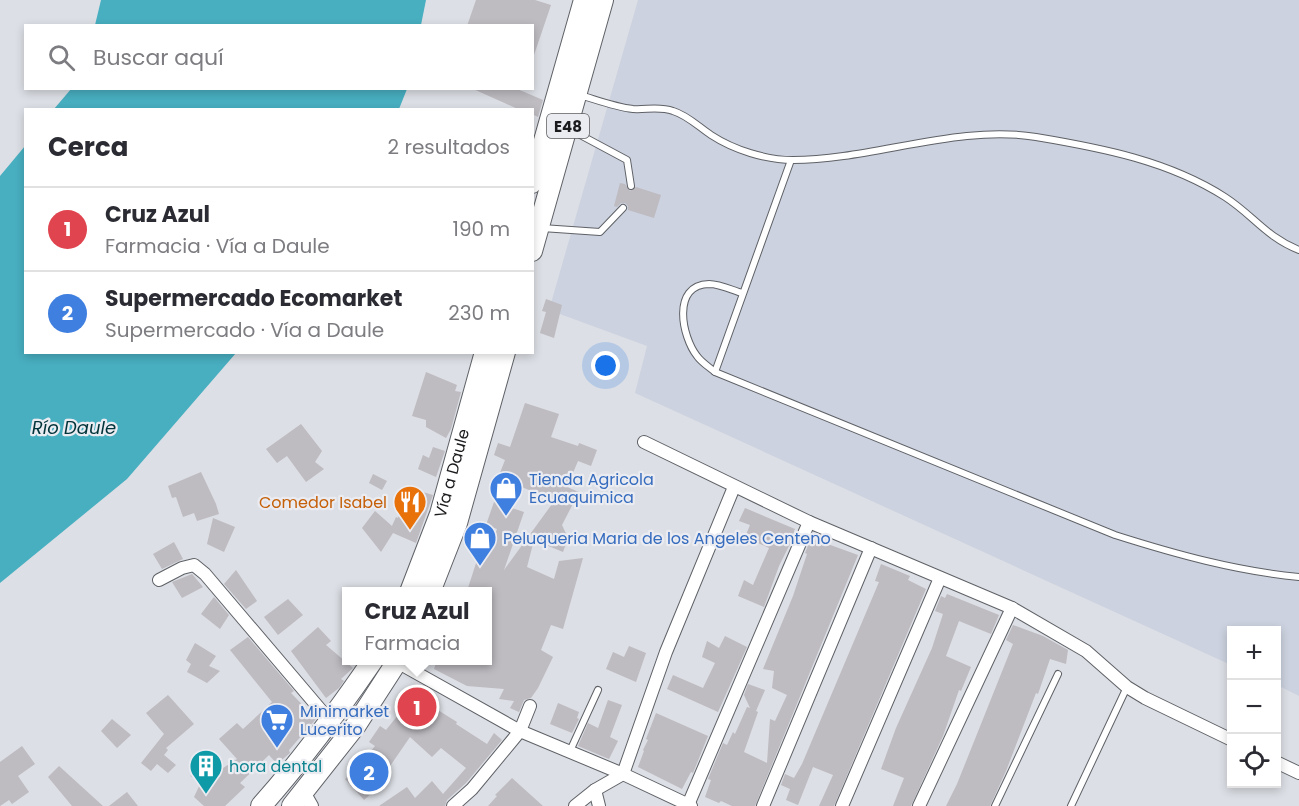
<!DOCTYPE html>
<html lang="es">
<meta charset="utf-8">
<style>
body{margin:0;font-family:Poppins,sans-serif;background:#f2f2f3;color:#2b2b33}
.controls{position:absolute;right:18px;bottom:18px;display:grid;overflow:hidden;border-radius:0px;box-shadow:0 3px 9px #0003}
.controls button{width:54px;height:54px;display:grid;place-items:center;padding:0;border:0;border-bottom:2px solid #e1e1e2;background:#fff;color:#2b2b33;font:30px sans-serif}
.you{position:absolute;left:606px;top:366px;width:21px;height:21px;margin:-15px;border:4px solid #fff;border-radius:50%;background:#1a73e8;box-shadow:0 0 0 9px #1a73e833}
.badge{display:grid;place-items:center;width:39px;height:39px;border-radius:50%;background:#2563eb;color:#fff;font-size:20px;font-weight:700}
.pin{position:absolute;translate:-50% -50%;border:3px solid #fff;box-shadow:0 2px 6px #0006}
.popup{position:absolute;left:342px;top:587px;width:150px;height:78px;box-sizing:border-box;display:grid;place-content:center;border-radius:0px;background:#fff;filter:drop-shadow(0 2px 4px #0005);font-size:20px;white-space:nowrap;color:#7c7c81}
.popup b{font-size:22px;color:#2b2b33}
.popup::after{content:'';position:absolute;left:50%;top:100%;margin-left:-12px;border:12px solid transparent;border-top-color:#fff}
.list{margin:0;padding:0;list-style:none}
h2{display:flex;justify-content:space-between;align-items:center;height:78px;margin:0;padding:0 24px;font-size:26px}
h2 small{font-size:20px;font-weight:400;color:#7c7c81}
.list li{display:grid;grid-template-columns:39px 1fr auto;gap:18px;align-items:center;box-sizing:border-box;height:84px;padding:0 24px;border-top:2px solid #e1e1e2}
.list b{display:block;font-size:22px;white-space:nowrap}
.list p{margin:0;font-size:20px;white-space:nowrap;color:#7c7c81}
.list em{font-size:20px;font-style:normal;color:#7c7c81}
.icon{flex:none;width:33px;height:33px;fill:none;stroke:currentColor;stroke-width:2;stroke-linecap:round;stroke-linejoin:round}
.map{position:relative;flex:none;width:1299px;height:806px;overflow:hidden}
.search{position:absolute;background:#fff;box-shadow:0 3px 9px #0003;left:24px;top:24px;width:510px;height:66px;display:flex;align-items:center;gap:15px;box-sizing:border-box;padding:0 21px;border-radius:0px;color:#7c7c81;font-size:22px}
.panel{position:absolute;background:#fff;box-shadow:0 3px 9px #0003;left:24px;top:108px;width:510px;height:246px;border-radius:0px}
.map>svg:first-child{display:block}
</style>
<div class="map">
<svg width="1299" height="806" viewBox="0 0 1299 806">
<rect width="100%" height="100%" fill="#dcdfe5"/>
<path fill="#ccd2df" d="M638 0H1299V696L1277 685 1276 630H1232L1231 665 635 393 647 346 549 310Z"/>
<g fill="#48afc1">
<path d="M101 0H426L421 25H95Z"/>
<path d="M71 89V88L407 89 399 109H54Z"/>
<path d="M25 146 26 352 236 353 127 479 0 583V176Z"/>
</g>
<g fill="#bebbc1">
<path d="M476 0H535L551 5 534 55 532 54V26H467Z"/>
<path d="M471 88H515L543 100 538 117 532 114V110H520Z"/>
<path d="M620 183 625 184 630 191 636 187 661 195 654 218 628 210V206L625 203H621L617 207 614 206Z"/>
<path d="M546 299 562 305 554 338 540 333 546 312 542 311Z"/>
<path d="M426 372 457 385 455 391 461 392 451 429 446 438 426 427V420L412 416Z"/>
<path d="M525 403 559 414 551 437 578 446 579 443 597 450 591 466 578 461 567 487 579 492 562 525 568 538 563 552 534 540 527 567 554 579 559 561 583 558 563 629 551 625 541 650 553 657 538 688 531 698 524 700 519 712 510 708 514 701 499 699 504 689 467 686 434 669 437 660H488V591H467L479 554 487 557 497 529 486 525 494 502 524 512 504 570 555 500 498 478 505 460 494 455 498 443 510 447Z"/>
<path d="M301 424 322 451 315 462 324 469 306 482 287 456 277 463 266 449Z"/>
<path d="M433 447 445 451 436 477 418 469 423 455 429 458Z"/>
<path d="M201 472 216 504 219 514 197 521 194 513 183 517 176 497 172 498 168 486Z"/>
<path d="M373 474 387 481 382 490 369 483Z"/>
<path d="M409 488 433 495 416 543 393 533 381 552 362 528 375 511 392 526 396 517 398 518Z"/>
<path d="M745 508 795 529 794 531 796 532 779 566 764 607 738 596 744 580 753 585 769 548 745 537 750 525 739 521Z"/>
<path d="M213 518 235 527 224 552 207 544Z"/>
<path d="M811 538 858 555 755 806H732L721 801 719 803 705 797 711 780 708 779 723 743 727 745 733 732 735 734 747 707 750 708 744 695 748 684 765 690 756 711 758 712 744 752 767 763 770 719 775 721 787 695 772 688 774 671 763 669 793 596 807 554 805 553Z"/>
<path d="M174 542 183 559 162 569 153 554Z"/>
<path d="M881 564 910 576 908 580 926 589 834 806H819L833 775 813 767 798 805 786 800 790 789 781 785 785 774 794 778 802 764 879 582 875 581Z"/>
<path d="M236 570 257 601 246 609 224 584Z"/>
<path d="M192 574 203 587 182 598 172 582Z"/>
<path d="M947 594 999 615 991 634 959 621 946 656 971 667 961 691 959 690 943 736 911 806H893L904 778 881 769 896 728 932 648 943 614 935 611 941 596 945 598Z"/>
<path d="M214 597 229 615 220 629 201 614Z"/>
<path d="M288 599 303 615 278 635 264 617Z"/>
<path d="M1013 625 1043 636 1068 650 1066 664 1050 659 1038 694 1036 693 1006 771 990 806H946L957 784 1013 644 1006 640Z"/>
<path d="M318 627 331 641 326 645 353 668 341 679 344 681 339 688 326 698 291 651Z"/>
<path d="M725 636 747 647 718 712 667 689 673 675 703 688 715 663 702 657 707 641 719 648Z"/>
<path d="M248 637 294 691 291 693 316 719 289 750 290 753 277 764 269 755 240 783 245 787 225 806H204L194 797 202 780 190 776 205 770 211 763 220 770 237 759 219 739 237 723 243 729 272 702 230 650Z"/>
<path d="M195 643 216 656 209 666 220 671 207 683 187 672 191 664 186 660Z"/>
<path d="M629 646 646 653 636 682 606 669 613 652 624 657Z"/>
<path d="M415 694 432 708 433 707 457 722 456 724 487 744 494 733 502 740 466 783 447 800 445 806H379L407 787 415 798 432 781 443 794 466 768 441 748 432 757 410 737 388 769 370 788 373 792 364 800 345 779 362 764 367 769 377 761 370 752 375 746 369 742 380 726 386 730Z"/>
<path d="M168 695 194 724 166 748 168 750 164 755 176 765 168 773 157 764 151 771 141 763 164 734 146 713Z"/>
<path d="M608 700 622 705 610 737 618 741 609 759 578 746 588 723 598 728Z"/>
<path d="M558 703 579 712 577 718 579 719 572 733 550 724Z"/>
<path d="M656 713 708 736 693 773 691 772 682 789 638 767 644 751 643 750 648 740 646 739Z"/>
<path d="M112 719 131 735 117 748 101 731Z"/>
<path d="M22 746 35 764 18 776 29 792 12 804 9 800 0 806V762Z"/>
<path d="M59 766 103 806H72L48 777Z"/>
<path d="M512 778 543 806H488L497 796 495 795Z"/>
<path d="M127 792 138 806H109Z"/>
</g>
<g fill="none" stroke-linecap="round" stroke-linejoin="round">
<g stroke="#5e6166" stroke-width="8">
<g id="service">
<path d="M580 95C597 100 615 107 633 109 646 110 659 106 673 111 687 115 699 127 711 135 734 150 766 160 793 160 871 160 959 124 1036 137 1102 148 1169 161 1225 197 1253 215 1266 237 1299 250"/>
<path d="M571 130 627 160 631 186"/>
<path d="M542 228 600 232 623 208"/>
<path d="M742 293C732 290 720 284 709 284 671 285 682 337 697 356 701 362 709 367 715 372L1115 535C1175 554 1236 571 1299 577"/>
<path d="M715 372 791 160"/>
<path d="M570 751 598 690"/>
<path d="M995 806 1058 674"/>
<path d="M1071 806 1127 687"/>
</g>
</g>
<g stroke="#5e6166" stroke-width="14">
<g id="minor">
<path d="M644 442 809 522 1012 608 1086 651 1127 687 1145 698 1232 740"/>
<path d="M159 580 182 568 194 565 205 574 330 721"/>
<path d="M397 662 520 731 623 774 691 806"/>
<path d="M1276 762 1299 773"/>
<path d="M595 790 599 806"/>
<path d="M304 792 312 806"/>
<path d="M688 805 809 522"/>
<path d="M453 806 472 789 520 731 530 706"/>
<path d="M575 806 595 790 623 774 666 652 734 487"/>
<path d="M763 806 871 548"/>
<path d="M842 806 940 578"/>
<path d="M919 806 1012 608"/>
</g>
</g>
<g stroke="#5e6166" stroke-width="22">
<g id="trunk">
<path d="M532 183 584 0"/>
<path d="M532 251 603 0"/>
<path id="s1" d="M410 592 440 514 485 352"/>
<path d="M430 592 457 523 505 352"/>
<path d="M261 806C302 760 338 711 373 660"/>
<path d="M292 806 356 725 398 660"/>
</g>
</g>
<use href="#service" stroke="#fff" stroke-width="6"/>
<use href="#minor" stroke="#fff" stroke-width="12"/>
<use href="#trunk" stroke="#fff" stroke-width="20"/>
</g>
<defs>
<g id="shop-pin" transform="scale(1.725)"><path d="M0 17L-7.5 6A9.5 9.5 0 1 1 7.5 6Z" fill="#3f7fe0" stroke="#eaecf2"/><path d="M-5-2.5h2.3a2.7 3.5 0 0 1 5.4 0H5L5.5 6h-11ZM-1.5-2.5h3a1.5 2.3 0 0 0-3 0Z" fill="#fff"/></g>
<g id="restaurant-pin" transform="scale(1.725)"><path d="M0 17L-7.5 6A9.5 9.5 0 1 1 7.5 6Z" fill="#e8710a" stroke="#eaecf2"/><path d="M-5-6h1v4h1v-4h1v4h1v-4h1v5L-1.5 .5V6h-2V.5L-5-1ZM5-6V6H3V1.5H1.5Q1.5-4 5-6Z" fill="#fff"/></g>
<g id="supermarket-pin" transform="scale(1.725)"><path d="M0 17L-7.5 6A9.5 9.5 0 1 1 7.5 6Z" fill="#3f7fe0" stroke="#eaecf2"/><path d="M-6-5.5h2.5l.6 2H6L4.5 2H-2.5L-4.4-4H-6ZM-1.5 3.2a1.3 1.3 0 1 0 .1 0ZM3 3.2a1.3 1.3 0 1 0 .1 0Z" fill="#fff"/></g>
<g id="building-pin" transform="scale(1.725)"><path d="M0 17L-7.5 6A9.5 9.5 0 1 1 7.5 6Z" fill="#0f9aa8" stroke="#eaecf2"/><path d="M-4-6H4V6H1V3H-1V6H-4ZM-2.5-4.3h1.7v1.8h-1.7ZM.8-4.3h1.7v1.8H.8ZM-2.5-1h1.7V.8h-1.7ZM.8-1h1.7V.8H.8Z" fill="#fff"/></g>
</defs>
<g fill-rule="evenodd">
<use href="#shop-pin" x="506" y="488"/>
<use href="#restaurant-pin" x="410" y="502"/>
<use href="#shop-pin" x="480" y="538"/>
<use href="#supermarket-pin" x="277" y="720"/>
<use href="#building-pin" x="206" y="766"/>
</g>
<g text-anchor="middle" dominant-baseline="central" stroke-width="4.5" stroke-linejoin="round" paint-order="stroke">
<rect fill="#eaecf2" stroke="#595a5e" stroke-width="1.5" x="547" y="114" width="42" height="24" rx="4.5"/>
<g font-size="15" font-weight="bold" fill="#1b1b1e">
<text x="568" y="126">E48</text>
</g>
<g font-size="16" fill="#1b1b1e" stroke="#eaecf2">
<text stroke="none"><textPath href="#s1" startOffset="126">Vía a Daule</textPath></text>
</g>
<g font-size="16" fill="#366cbe" stroke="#eaecf2" text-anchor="start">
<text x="529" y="479">Tienda Agricola<tspan x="529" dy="18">Ecuaquimica</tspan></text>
<text x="503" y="538">Peluqueria Maria de los Angeles Centeno</text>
<text x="300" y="711">Minimarket<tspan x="300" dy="18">Lucerito</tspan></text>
</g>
<g font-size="16" fill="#c56008" stroke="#eaecf2" text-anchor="end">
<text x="387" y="502">Comedor Isabel</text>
</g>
<g font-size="16" fill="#0d838f" stroke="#eaecf2" text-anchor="start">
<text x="229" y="766">hora dental</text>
</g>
<g font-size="18" font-style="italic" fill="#00333a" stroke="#eaecf2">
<text x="74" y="427">Río Daule</text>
</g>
</g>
</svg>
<div class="controls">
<button>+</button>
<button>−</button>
<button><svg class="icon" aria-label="locate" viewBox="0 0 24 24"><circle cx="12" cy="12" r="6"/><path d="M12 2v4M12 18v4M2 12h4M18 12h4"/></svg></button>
</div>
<div class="you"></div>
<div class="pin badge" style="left:417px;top:707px;background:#e0444e">1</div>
<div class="popup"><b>Cruz Azul</b>Farmacia</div>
<div class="pin badge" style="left:369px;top:772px;background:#3f7fe0">2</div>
<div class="search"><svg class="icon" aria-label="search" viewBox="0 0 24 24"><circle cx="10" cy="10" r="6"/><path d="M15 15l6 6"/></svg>Buscar aquí</div>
<section class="panel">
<h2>Cerca<small>2 resultados</small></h2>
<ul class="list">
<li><span class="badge" style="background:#e0444e">1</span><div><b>Cruz Azul</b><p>Farmacia · Vía a Daule</p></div><em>190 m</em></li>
<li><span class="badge" style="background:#3f7fe0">2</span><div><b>Supermercado Ecomarket</b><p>Supermercado · Vía a Daule</p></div><em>230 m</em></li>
</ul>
</section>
</div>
